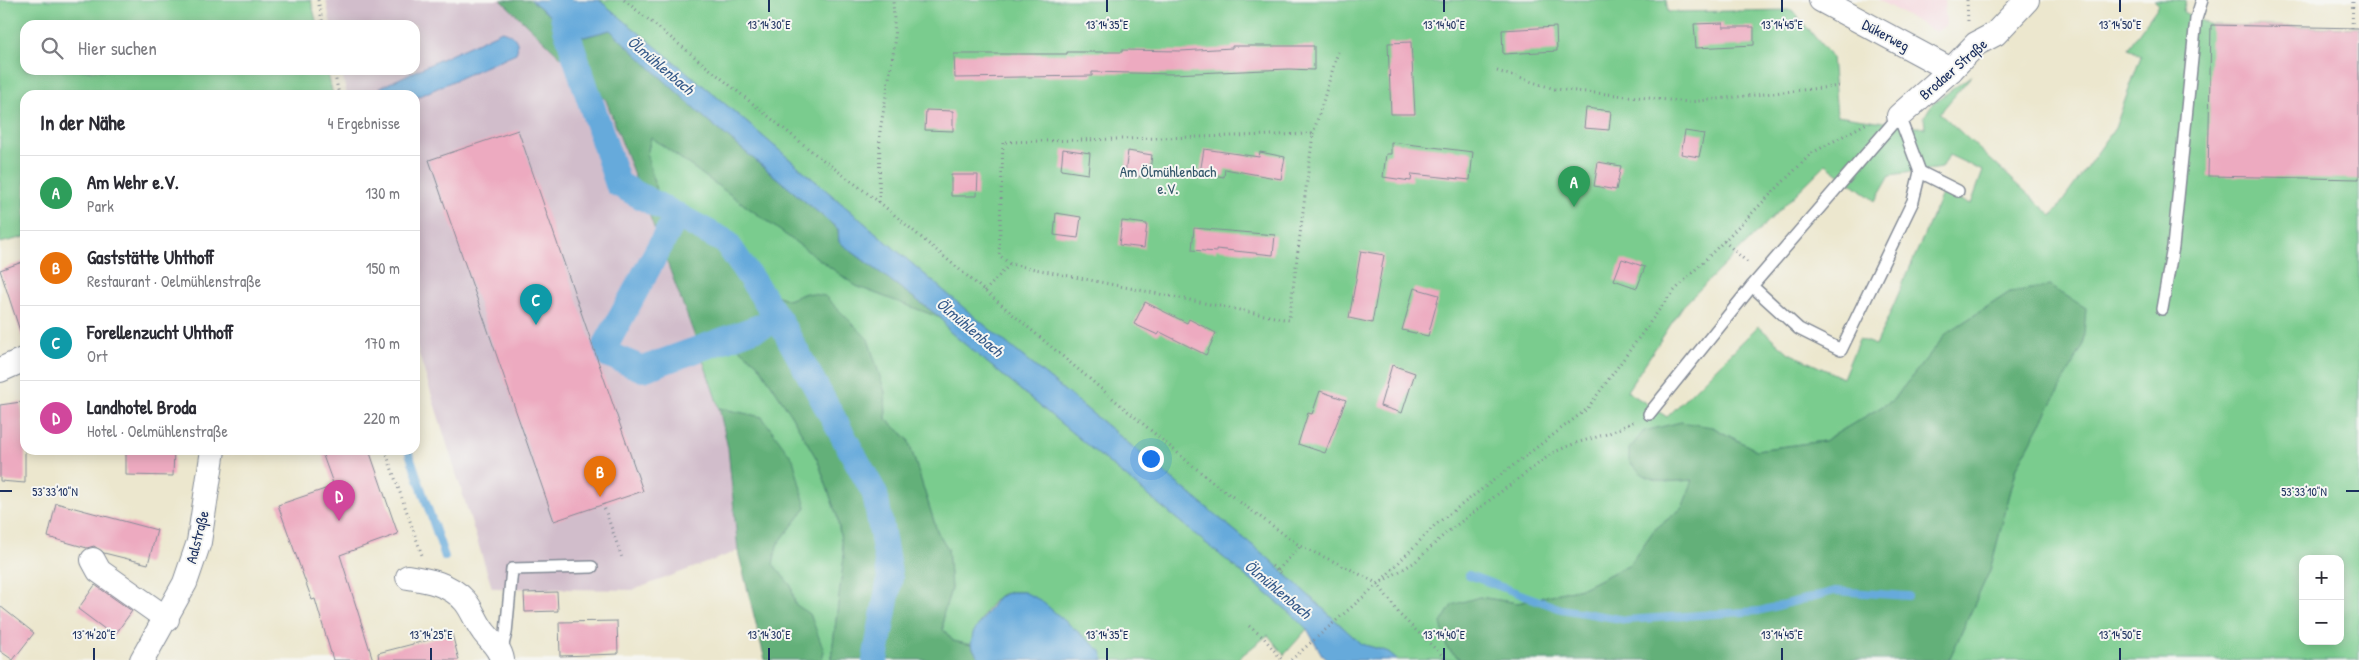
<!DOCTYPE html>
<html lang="de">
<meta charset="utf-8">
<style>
body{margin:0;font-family:"Patrick Hand",sans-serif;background:#f7f7f7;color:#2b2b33}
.controls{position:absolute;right:15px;bottom:15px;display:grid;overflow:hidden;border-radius:10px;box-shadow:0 2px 12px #0003}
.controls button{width:45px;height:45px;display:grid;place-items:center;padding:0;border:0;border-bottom:1px solid #e1e1e2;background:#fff;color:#2b2b33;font:25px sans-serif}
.you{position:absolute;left:1150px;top:458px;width:18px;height:18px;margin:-12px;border:4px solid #fff;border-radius:50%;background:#1a73e8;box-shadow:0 0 0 8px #1a73e833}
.badge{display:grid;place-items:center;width:32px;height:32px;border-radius:50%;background:#ea580c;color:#fff;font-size:16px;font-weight:700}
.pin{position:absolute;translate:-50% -41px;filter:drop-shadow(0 1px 2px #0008)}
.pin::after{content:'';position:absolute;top:26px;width:18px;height:15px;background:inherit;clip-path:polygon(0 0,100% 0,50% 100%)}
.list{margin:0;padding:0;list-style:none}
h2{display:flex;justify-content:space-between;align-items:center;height:65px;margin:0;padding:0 20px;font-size:21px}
h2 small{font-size:16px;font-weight:400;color:#7c7c81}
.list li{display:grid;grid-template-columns:32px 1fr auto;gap:15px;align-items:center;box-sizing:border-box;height:75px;padding:0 20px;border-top:1px solid #e1e1e2}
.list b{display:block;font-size:19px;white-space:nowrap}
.list p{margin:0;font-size:16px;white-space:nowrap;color:#7c7c81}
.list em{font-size:16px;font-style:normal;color:#7c7c81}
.icon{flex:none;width:28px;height:28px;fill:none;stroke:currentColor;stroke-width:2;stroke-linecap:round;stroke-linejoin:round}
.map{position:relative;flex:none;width:2359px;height:660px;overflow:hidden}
.search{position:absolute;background:#fff;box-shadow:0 2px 12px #0003;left:20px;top:20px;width:400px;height:55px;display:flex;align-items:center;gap:12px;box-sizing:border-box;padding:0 18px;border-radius:15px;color:#7c7c81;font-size:19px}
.panel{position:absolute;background:#fff;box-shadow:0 2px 12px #0003;left:20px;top:90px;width:400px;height:365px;border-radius:15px}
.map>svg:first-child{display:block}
</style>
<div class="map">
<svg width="2359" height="660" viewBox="0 0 2359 660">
<rect width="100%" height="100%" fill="#f6f6f2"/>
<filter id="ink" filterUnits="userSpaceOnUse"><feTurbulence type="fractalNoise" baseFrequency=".02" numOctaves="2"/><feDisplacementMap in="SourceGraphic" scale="10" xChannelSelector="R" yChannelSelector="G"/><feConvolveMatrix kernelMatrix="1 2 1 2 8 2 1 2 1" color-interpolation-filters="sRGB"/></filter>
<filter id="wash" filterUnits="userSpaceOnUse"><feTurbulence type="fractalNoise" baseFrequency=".0096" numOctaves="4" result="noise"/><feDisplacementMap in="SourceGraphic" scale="20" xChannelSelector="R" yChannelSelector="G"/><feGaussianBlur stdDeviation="1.12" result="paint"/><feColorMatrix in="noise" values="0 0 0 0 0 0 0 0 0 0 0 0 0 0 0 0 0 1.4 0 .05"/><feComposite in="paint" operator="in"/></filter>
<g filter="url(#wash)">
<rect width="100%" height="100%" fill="#ece7ce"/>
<path fill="#f5cfd9" d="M1878 0H1944L1946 25 1936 32Z"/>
<path fill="#d1bdcb" d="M326 0H501L606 100 700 350 719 408 728 448 738 551 633 590 492 588 415 342V95H347L341 70H415V25H331Z"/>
<g fill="#7acc8e" stroke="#4a7e76" fill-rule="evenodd">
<path d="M0 0H311L317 25H25V70H327L333 95H25V237L0 243Z"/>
<path d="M599 0H1666L1668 12 1792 10 1832 57 1837 115 1925 128 1924 117 1932 104 1972 75 1940 113 2052 216 2115 128 2141 56 2128 48 2159 5 2154 0H2186L2183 12 2211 25 2359 28V660H1949L1990 570 2017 467 2082 346 2010 292 1947 333 1893 400 1824 441 1756 450 1712 427 1665 482 1694 480 1682 508 1654 530 1630 564 1585 587 1518 603 1479 597 1447 648 1461 660H1397L1386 651 1361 644 1268 558 971 314 718 98ZM1949 155 1983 171 1971 204 1942 194 1876 345 1859 339 1843 378 1789 353 1758 326 1667 417 1627 391 1683 306 1826 164 1875 201 1890 175 1942 168ZM2303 559H2340V641H2303Z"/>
<path d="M651 137 856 286 941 318 949 331 1293 615 1307 629 1284 655 1268 635 1236 660H1104L1024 592C1016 592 1004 591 998 597 987 606 973 632 971 645L953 641 943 629V615L951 589 948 549 937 531 908 439 886 419 885 392 806 293 788 300 756 286 726 242 660 206 647 155Z"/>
<path d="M735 344 758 364 787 408 818 461 837 516 844 558 831 660H822L823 651 795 604 791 586 773 564 777 545 806 508 762 417 719 408 700 351Z"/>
</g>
<g fill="#63b079" stroke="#3f706c">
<path d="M501 0H531L566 29 584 37 610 30 706 119 838 229 839 242 941 318 856 286 651 137 647 155 660 206 726 242 756 286 788 300 806 293 825 296 868 339 885 392 886 419 908 439 937 531 948 549 951 589 943 615V629L953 641 971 645 980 660H831L844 557 837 516 818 461 787 408 758 364 734 344 700 350 606 100Z"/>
<path d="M2050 286 2086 308 2083 346 2017 467 1990 570 1949 660H1461L1447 648 1441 623 1452 605 1479 597 1518 603 1585 587 1630 564 1654 530 1682 508 1693 480C1665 482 1648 485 1629 461V449L1644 431 1681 422 1712 427 1756 450 1824 441 1893 400 1947 333 2010 292Z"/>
<path d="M719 408 762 417 793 459 806 508 777 545 773 564 791 586 795 604 810 614 824 651 822 660H765L738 551 728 448Z"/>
</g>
<g fill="#66aadb" stroke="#406c9c">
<path d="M531 0H599L718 98 971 314 1268 558 1361 644 1386 651 1397 660H1328L1322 655 1307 629 1293 615 949 331 941 318 839 242 838 229 706 119 610 30 584 37 566 29Z"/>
<path d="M502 31C513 33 521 42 516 53L415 98V95H378L381 87Z"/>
<path d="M1010 592H1024L1040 600 1101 651 1104 660H980L971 645 973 633 998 597Z"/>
</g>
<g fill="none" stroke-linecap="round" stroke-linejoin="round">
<g stroke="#66aadb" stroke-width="8">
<path d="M408 450 445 557"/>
<path d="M1469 575 1561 609 1626 620 1759 611 1835 591 1908 596"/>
</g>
<g stroke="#66aadb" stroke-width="26">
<path d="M559 0 566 29 618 184 726 242 779 320 875 494 890 578 875 660"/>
<path d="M677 215 602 352 643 369 779 320"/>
</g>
</g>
<g id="blocks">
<g fill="#edaac0">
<path d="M1723 23V27H1754V45L1696 48 1694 24Z"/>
<path d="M2211 25 2359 28V179L2208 176Z"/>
<path d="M1556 27 1557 51 1503 54 1502 30Z"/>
<path d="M1411 42 1415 114H1391L1388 43Z"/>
<path d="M1232 46H1314V70L1289 69 1172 74 1092 72V76L955 78 954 54H1067V52H1122V50L1181 51 1232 48Z"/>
<path d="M1586 108 1611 111 1609 130 1584 128Z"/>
<path d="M926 110 953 111V131L925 130Z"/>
<path d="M518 130 643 491 554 521 429 160Z"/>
<path d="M1685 131 1704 134 1699 157 1681 154Z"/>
<path d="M1391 142 1473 152 1470 180 1412 174 1411 181 1383 177 1386 154H1391Z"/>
<path d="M1063 149 1090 153 1088 174 1061 170Z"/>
<path d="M1204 149 1259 157 1260 152 1285 157 1281 179 1225 169 1224 177 1200 173Z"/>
<path d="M1128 151 1152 155 1149 178 1125 174Z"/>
<path d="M1598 162 1621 166 1616 190 1594 186Z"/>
<path d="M951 175H978L977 196H951Z"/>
<path d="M1056 213 1081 217 1078 238 1054 235Z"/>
<path d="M1122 221 1147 224 1144 248 1119 245Z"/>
<path d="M1194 228 1275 235 1273 255 1216 249V252L1192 250Z"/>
<path d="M1361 251 1384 255 1372 323 1349 318Z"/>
<path d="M1622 259 1645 267 1637 288 1614 280Z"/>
<path d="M25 261V337H22L0 270Z"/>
<path d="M1414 288 1439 295 1428 336 1402 330Z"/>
<path d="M1145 302 1187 323 1189 319 1216 333 1206 355 1160 332 1158 335 1134 324Z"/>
<path d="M1392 365 1415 373 1402 413 1380 406Z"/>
<path d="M1320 391 1346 400 1325 453 1298 444 1308 413 1312 414Z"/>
<path d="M21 402 25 439V483L0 481V405Z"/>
<path d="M126 450H174L173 476 126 475Z"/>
<path d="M321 450H369L398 534 340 555 373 660H333L315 599 312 600 278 505 334 486Z"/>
<path d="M56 503 157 530 148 564 104 553 94 546 87 548 48 537Z"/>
<path d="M95 585 132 611 114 636 78 609Z"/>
<path d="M557 592 558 611 525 612 524 593Z"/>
<path d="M0 606 34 633 13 660 0 651Z"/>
<path d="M617 621 618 654 560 656 559 622Z"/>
<path d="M452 634 459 660H379L378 653Z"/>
</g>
</g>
</g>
<g filter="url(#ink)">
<use href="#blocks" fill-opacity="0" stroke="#848b96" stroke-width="1"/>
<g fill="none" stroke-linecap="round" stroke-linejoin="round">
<g stroke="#848b96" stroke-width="14">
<g id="lane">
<path d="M1899 116 1920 172 1913 201 1841 350 1799 329 1752 286Z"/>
<path d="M1920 172 1958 191"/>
<path d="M2162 309 2173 247 2196 19 2202 0"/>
<path d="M1649 414 1752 286"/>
<path d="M501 652 506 633 512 569 592 567"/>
</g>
</g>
<g stroke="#848b96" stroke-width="26">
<g id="street">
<path d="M1821 0 1951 70"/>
<path d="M1899 116 1951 70 1976 44 1995 34 2027 0"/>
<path d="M0 370 25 359"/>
<path d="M93 560 99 571 167 619"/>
<path d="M408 577C428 580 450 584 465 601 472 609 476 622 483 631 490 641 500 647 502 660"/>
<path d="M142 660 185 583 199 542 213 450"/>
</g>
</g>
<g stroke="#848b96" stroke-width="3" stroke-dasharray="1 4" stroke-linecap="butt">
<path d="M318 0 323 25"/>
<path d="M624 0 814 153 879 202 1211 481 1300 546 1348 568 1378 584 1400 615 1447 660"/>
<path d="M1967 0 1968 22"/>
<path d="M2352 28 2353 0"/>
<path d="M334 70 339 95"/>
<path d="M1497 71 1555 89 1689 102 1840 86"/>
<path d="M1313 134 1338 52"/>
<path d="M879 202 880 131 895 43 893 0"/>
<path d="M1724 241 1749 264"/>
<path d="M985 291 1010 264 1289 320 1313 134 1003 142 999 255 1010 264"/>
<path d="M385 450 422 555"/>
<path d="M603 504 622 558"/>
<path d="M1272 566 1284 575"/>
<path d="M1278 570 1300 546"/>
<path d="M1378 584 1435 525 1587 409 1670 295 1812 153 1867 123"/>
<path d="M1249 626 1264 638 1282 660"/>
<path d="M1291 660 1378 584 1415 562 1446 533 1554 452 1576 443 1607 434 1635 421"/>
</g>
<use href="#lane" stroke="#fff" stroke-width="11"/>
<use href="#street" stroke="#fff" stroke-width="24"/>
</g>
</g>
<path fill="none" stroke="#1b2f5e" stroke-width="2" d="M769 0V12M1107 0V12M1444 0V12M1782 0V12M2120 0V12M0 491H12M2346 491H2359M94 648V660M431 648V660M769 648V660M1107 648V660M1444 648V660M1782 648V660M2120 648V660"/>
<g text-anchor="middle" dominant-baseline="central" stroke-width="4" stroke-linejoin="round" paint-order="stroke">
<g font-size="15" fill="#1b2f5e" stroke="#f6f6f2">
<text transform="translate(1886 35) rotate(28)">Dükerweg</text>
<text transform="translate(1953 69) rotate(-41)">Brodaer Straße</text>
<text transform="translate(197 537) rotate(-76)">Aalstraße</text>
</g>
<g font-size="15" fill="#33566a" stroke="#f6f6f2">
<text x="1168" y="171">Am Ölmühlenbach<tspan x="1168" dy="17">e.V.</tspan></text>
</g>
<g font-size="16" font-style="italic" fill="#355a8a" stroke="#f6f6f2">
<text transform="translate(661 65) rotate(40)">Ölmühlenbach</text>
<text transform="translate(970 327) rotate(40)">Ölmühlenbach</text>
<text transform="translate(1278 589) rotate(40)">Ölmühlenbach</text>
</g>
</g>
<g font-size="12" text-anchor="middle" fill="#1b2f5e" stroke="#f6f6f2" stroke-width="4" stroke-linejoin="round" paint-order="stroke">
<text x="769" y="29">13°14'30"E</text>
<text x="1107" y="29">13°14'35"E</text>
<text x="1444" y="29">13°14'40"E</text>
<text x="1782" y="29">13°14'45"E</text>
<text x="2120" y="29">13°14'50"E</text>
<text x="55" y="496">53°33'10"N</text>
<text x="2304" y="496">53°33'10"N</text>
<text x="94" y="639">13°14'20"E</text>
<text x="431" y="639">13°14'25"E</text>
<text x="769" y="639">13°14'30"E</text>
<text x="1107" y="639">13°14'35"E</text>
<text x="1444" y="639">13°14'40"E</text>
<text x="1782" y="639">13°14'45"E</text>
<text x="2120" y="639">13°14'50"E</text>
</g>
</svg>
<div class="controls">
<button>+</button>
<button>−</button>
</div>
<div class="you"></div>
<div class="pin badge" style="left:1574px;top:207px;background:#2e9e5b">A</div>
<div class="pin badge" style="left:600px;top:497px;background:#e8710a">B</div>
<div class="pin badge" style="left:536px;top:325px;background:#0f9aa8">C</div>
<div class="pin badge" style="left:339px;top:521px;background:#d1479c">D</div>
<div class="search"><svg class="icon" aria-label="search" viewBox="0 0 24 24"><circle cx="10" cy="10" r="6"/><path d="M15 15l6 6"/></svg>Hier suchen</div>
<section class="panel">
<h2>In der Nähe<small>4 Ergebnisse</small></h2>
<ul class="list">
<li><span class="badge" style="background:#2e9e5b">A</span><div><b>Am Wehr e.V.</b><p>Park</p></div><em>130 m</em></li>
<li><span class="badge" style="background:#e8710a">B</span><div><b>Gaststätte Uhthoff</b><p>Restaurant · Oelmühlenstraße</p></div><em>150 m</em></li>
<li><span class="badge" style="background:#0f9aa8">C</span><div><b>Forellenzucht Uhthoff</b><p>Ort</p></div><em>170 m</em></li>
<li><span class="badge" style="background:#d1479c">D</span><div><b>Landhotel Broda</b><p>Hotel · Oelmühlenstraße</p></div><em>220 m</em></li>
</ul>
</section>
</div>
